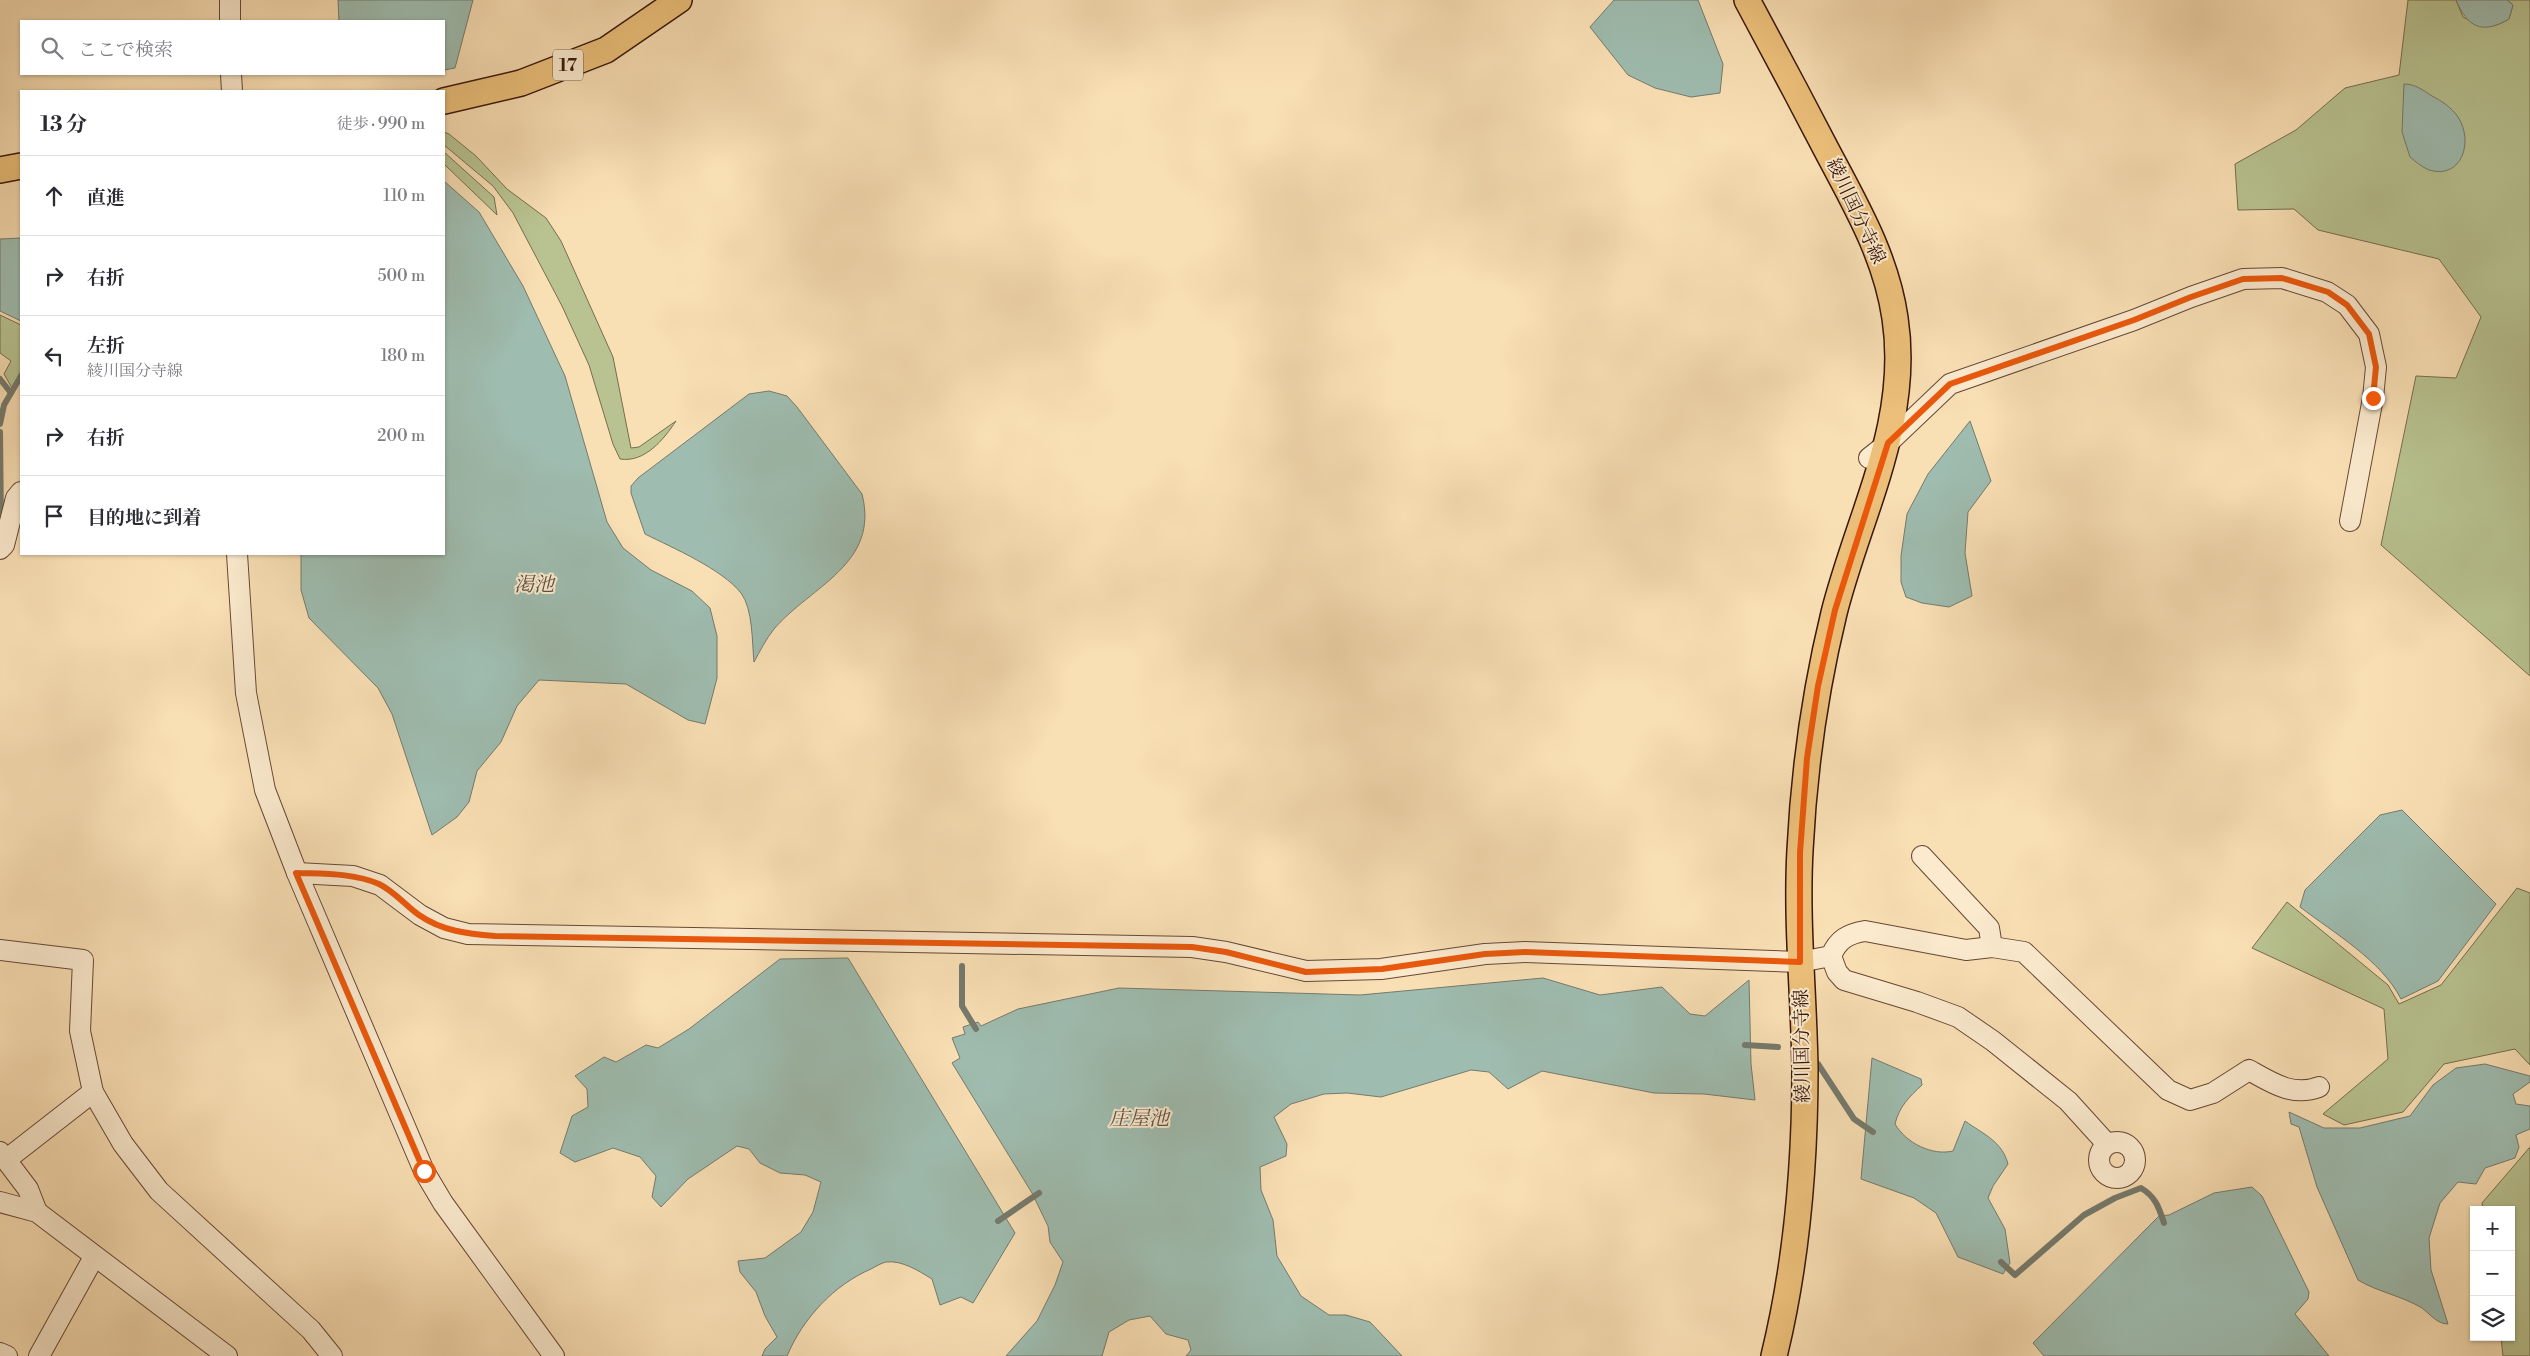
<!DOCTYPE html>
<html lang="ja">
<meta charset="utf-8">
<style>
body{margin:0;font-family:"Libre Bodoni","Noto Serif JP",serif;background:#f2f2f3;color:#2b2b33}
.controls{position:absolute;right:15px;bottom:15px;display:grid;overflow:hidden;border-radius:0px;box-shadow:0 1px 4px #0004}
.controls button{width:45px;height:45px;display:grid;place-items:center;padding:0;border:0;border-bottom:1px solid #e1e1e2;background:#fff;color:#2b2b33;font:25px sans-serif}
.stop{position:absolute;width:15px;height:15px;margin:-11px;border:4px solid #ea580c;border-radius:50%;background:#fff}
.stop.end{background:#ea580c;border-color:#fff;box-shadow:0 1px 5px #0008}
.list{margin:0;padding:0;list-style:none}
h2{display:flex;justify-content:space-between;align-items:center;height:65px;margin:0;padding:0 20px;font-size:21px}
h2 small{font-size:16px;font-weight:400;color:#7c7c81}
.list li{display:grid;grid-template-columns:32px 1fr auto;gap:15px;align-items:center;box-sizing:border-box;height:80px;padding:0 20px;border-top:1px solid #e1e1e2}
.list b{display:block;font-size:19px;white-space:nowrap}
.list p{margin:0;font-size:16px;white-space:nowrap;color:#7c7c81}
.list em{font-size:16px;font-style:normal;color:#7c7c81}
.icon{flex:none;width:28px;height:28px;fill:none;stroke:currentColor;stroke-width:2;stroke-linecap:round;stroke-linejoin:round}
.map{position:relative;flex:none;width:2530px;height:1356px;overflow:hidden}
.search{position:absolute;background:#fff;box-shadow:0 1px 4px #0004;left:20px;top:20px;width:425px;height:55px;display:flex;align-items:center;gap:12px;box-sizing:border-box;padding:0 18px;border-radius:0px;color:#7c7c81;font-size:19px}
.panel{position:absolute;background:#fff;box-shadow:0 1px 4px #0004;left:20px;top:90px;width:425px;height:465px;border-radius:0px}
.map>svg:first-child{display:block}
</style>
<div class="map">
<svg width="2530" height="1356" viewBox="0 0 2530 1356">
<rect width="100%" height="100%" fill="#f9dfb4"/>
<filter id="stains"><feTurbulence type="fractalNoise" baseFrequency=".004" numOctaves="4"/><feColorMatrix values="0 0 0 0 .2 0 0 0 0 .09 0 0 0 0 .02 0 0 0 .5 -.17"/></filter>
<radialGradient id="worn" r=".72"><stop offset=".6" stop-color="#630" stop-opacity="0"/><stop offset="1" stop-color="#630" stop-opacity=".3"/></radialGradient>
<g fill="#b8c391" stroke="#786c4e">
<path d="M2408 0H2456L2463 17C2483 27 2488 31 2509 19L2513 5 2507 0H2530V676L2381 545 2416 376 2456 378 2481 317 2439 259 2318 230 2294 209 2238 210 2235 164 2296 130 2345 88 2399 75Z"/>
<path d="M444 132 449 134 476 156 507 189 546 218 561 241 613 357 631 448 639 447 676 421C664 439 645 463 620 459L613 444 589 365 562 306 513 213 493 186 444 145Z"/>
<path d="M444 152 494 197 497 215 444 164Z"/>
<path d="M0 315 21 325V371L12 388 4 374 11 361 0 353Z"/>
<path d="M2517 888 2530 893V1065L2515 1049 2444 1064 2403 1112 2344 1125 2323 1114 2388 1059 2384 1009 2252 948 2287 902 2388 985 2399 1004 2441 985Z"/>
<path d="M2530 1147V1356H2503L2501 1337H2511V1210H2483L2482 1203Z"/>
</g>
<g fill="#9ebcaf" stroke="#757a6d">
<path d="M338 0H473L455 68 444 70V21H339Z"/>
<path d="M1614 0H1698L1723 64 1720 93 1691 97 1655 88 1628 75 1590 27Z"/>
<path d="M2456 0H2507L2513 5 2509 19C2482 35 2467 27 2456 0Z"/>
<path d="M2404 84C2415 84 2423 90 2432 96 2442 101 2452 108 2458 117 2474 141 2462 180 2429 170 2422 167 2416 162 2410 157L2402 132Z"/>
<path d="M444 181 479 212 523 286 565 376 607 522 623 548 651 570 692 591 710 608 717 636V678L705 724 688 720 626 684 539 680 517 706 501 742 477 771 469 802 457 817 432 835 392 714 378 688 309 618 301 590V554H444Z"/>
<path d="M21 238V321L0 311V239Z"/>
<path d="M769 391 787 396 797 407 862 494C880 564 811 586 774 629 766 639 760 651 754 662 752 642 753 609 741 593 722 569 673 548 645 534L631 493V486L638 478 749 394Z"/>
<path d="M1970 421 1991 481 1968 512 1965 553 1972 596 1949 607 1922 603 1906 597 1901 582V556L1907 514 1928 474Z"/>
<path d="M2402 810 2496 904 2438 981 2401 999C2381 960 2334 933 2300 907L2305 890 2380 815Z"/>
<path d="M848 958 1015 1233 973 1303 961 1297 940 1305 932 1279C919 1271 902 1260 886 1262 881 1263 875 1267 871 1269 834 1285 803 1318 787 1356H762L765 1349 777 1337 765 1316 756 1292 740 1272 738 1261 765 1258 801 1232 813 1212 821 1182 805 1175 780 1173 760 1163 749 1149 737 1146 688 1179 661 1207 652 1197 656 1176 640 1157 613 1148 575 1162 560 1153 572 1116 588 1107 587 1089 575 1076 604 1057 616 1062 646 1045 658 1048 689 1029 780 959Z"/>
<path d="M1543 978 1600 995 1662 987 1690 1014 1705 1016 1749 980 1751 1064 1755 1100 1704 1094 1654 1093 1542 1071 1508 1089 1489 1072 1471 1070 1381 1097 1347 1093 1324 1094 1291 1104 1274 1117 1287 1144 1286 1156 1260 1167 1261 1190 1273 1220 1277 1256 1301 1296 1329 1315H1346L1370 1322 1402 1356H1186L1191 1350 1188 1340 1166 1334 1150 1316 1129 1320 1109 1332 1102 1356H1006L1037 1321 1055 1285 1063 1262 1050 1242 1048 1226 1032 1193 952 1063 960 1058 952 1038 965 1034 963 1027 978 1022 981 1026 1018 1009 1119 988 1360 995Z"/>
<path d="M1872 1058 1921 1079 1922 1085C1909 1097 1899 1107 1895 1124 1906 1143 1932 1156 1953 1151L1965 1121C1983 1134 2002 1141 2008 1164L1993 1186 1988 1198 2005 1229 2010 1263 2003 1274 1958 1257 1936 1213 1914 1198 1861 1179Z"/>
<path d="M2485 1064 2530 1076V1082L2513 1094 2516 1104 2530 1106V1129L2516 1135 2519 1147 2515 1158 2485 1168 2476 1184 2458 1182 2440 1203 2429 1238 2431 1270 2448 1324C2437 1324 2430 1314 2422 1308 2402 1296 2378 1292 2358 1280L2317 1187 2299 1127 2291 1124 2289 1112 2324 1128H2360L2410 1116 2433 1085 2456 1068Z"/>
<path d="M2252 1187 2262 1196 2309 1292 2308 1299 2295 1314 2329 1356H2044L2033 1343 2159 1216 2169 1215 2214 1193Z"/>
</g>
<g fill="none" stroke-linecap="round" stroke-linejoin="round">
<g stroke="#757a6d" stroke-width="6">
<path d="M0 379 11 393"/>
<path d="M0 424 4 405 21 376"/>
<path d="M0 432 1 523"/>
<path d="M962 966V1006L976 1029"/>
<path d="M1745 1045 1778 1047"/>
<path d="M1818 1064 1854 1119 1873 1132"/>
<path d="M998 1221 1039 1193"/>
<path d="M2001 1262 2015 1275 2084 1215 2115 1198 2141 1188C2156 1197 2159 1208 2164 1223"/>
</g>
<g stroke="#684834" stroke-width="22">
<g id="minor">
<path d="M230 0V21"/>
<path d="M231 74 232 91"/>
<path d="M1869 458 1888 443 1950 384 2134 320 2191 297 2243 279 2282 278 2327 292 2347 305 2369 334 2376 367 2373 398 2350 521"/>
<path d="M0 549 4 545 16 498 21 492"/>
<path d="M237 554 246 693 265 790 297 873 424 1171 443 1203 554 1356"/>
<path d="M1922 856 1989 928 1992 947"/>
<path d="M297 873 353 876 380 885 420 915 444 928 468 934 1192 947 1226 952 1306 971 1381 969 1485 954 1525 952 1800 962 1831 956C1838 939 1848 934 1865 931L1966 950 1992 947 2024 952 2168 1090 2190 1100 2213 1093 2249 1070C2272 1083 2293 1097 2319 1087"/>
<path d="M0 950 83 960 80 1031 93 1092 123 1144 159 1191 311 1330 332 1356"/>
<path d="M1831 956 1837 972 1844 980 1917 1002 1958 1017 1993 1041 2068 1101 2107 1144"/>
<circle cx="2117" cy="1160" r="18"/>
<path d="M0 1152 28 1189 37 1212"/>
<path d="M7 1159 93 1092"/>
<path d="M0 1202 37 1212 227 1356"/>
<path d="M0 1353 7 1356"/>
<path d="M39 1356 94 1257"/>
</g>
</g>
<g stroke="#38160a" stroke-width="28">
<g id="major">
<path d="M1747 0C1774 50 1800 99 1826 149 1855 204 1886 256 1895 318 1911 423 1859 514 1834 613 1815 691 1804 770 1800 850 1796 923 1804 996 1805 1069 1805 1165 1797 1262 1774 1356"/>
<path d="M444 101 521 83 606 50 679 0"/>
<path d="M0 170 21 166"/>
</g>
</g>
<use href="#minor" stroke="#fbeace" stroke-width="20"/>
<use href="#major" stroke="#ecc07a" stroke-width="25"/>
</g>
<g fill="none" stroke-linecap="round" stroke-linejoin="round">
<path stroke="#ea580c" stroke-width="6" d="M424 1171 296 873C324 874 354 873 379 884 394 891 406 906 419 915 442 931 468 934 495 936L1192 947 1226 952 1306 972 1382 969 1485 954 1525 952 1800 962V853L1807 758 1818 686 1835 610 1888 443 1950 384 2134 320 2191 297 2243 279 2282 278 2328 292 2347 305 2369 334 2376 367 2373 398"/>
</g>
<g text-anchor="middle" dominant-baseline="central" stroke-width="4" stroke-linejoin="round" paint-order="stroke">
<rect fill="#fbeace" stroke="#725645" stroke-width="1" x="553" y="49.5" width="30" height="31" rx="4"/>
<g font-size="18" font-weight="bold" fill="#38160a">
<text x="568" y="65">17</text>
</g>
<g font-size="19" fill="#38160a" stroke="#fbeace">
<text transform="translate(1856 211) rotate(65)">綾川国分寺線</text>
<text transform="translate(1802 1046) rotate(-91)">綾川国分寺線</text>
</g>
<g font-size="20" font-style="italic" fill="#5c5044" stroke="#fbeace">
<text x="534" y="585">渇池</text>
<text x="1139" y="1119">庄屋池</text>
</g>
</g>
<rect width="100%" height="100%" filter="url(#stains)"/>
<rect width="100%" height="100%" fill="url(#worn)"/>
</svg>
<div class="controls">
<button>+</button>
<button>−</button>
<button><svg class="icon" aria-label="layers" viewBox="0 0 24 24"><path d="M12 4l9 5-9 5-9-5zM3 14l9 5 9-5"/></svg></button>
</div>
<div class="stop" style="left:424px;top:1171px"></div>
<div class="stop end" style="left:2373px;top:398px"></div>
<div class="search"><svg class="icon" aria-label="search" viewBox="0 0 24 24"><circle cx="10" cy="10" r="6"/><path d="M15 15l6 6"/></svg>ここで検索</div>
<section class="panel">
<h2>13 分<small>徒歩 · 990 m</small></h2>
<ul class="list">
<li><svg class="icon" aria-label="ahead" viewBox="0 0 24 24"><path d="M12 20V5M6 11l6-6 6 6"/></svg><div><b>直進</b></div><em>110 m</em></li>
<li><svg class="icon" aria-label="right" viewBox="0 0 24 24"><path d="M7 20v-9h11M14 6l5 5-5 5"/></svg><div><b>右折</b></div><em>500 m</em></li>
<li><svg class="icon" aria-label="left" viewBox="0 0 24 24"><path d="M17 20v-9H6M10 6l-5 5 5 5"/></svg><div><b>左折</b><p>綾川国分寺線</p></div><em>180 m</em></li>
<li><svg class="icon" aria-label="right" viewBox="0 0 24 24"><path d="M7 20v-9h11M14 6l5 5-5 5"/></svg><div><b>右折</b></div><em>200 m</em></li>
<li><svg class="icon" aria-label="arrive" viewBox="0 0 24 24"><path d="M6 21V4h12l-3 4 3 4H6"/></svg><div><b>目的地に到着</b></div></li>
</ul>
</section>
</div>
